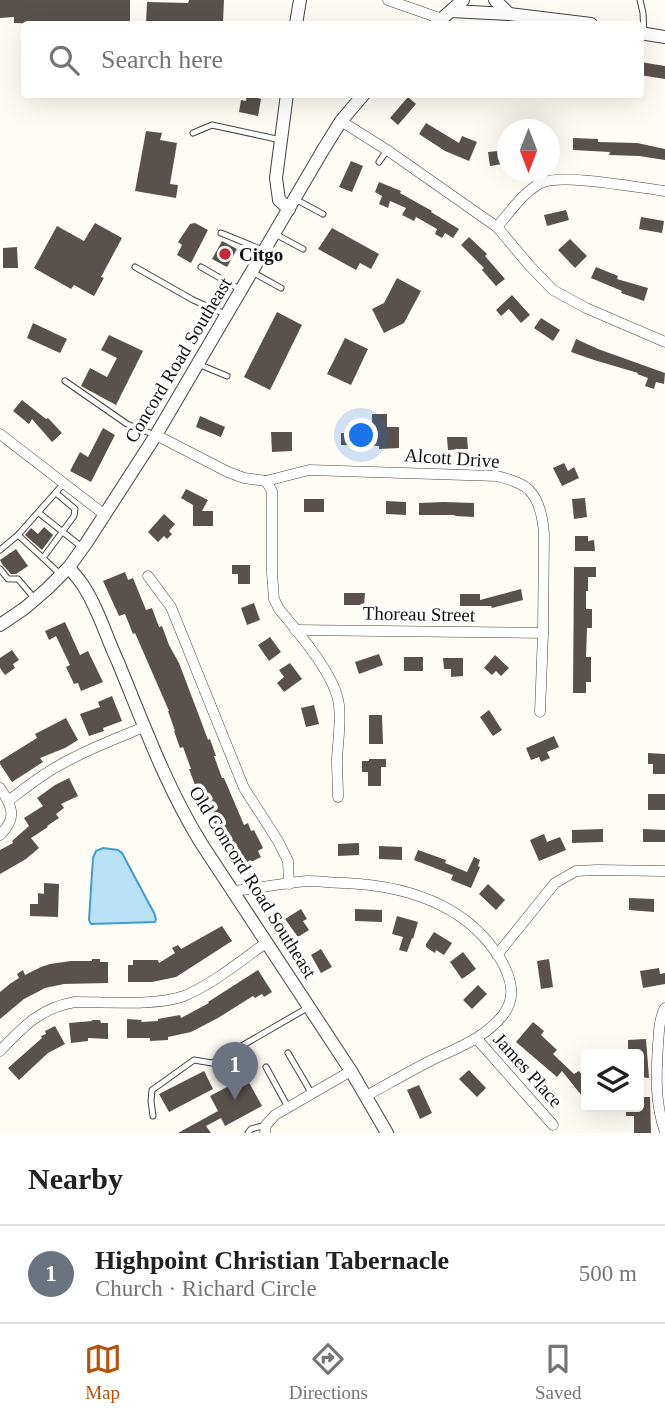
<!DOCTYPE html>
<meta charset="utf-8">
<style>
body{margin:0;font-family:"Times New Roman",serif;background:#f2f2f2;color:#202124}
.controls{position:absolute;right:21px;bottom:21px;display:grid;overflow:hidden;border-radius:7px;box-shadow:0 7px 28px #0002}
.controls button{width:63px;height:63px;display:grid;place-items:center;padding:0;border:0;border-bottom:2px solid #e0e0e0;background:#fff;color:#202124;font:35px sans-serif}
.compass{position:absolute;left:497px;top:119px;width:63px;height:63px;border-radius:50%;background:#fff;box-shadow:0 7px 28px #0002;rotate:180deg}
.you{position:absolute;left:362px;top:436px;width:24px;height:24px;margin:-18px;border:5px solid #fff;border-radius:50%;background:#1a73e8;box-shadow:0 0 0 10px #1a73e833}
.badge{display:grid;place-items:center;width:46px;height:46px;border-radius:50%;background:#b45309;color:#fff;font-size:23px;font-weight:700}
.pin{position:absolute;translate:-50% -58px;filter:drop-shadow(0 2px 4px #0008)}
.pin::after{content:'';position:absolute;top:37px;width:24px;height:21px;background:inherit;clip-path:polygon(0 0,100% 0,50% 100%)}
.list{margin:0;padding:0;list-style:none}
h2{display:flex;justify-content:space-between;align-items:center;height:91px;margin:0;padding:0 28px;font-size:30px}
h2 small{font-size:23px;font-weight:400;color:#757577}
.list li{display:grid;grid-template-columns:46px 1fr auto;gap:21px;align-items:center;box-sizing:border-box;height:98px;padding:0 28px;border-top:2px solid #e0e0e0}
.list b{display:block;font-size:26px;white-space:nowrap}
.list p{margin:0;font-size:23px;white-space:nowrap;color:#757577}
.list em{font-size:23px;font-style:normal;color:#757577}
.icon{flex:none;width:38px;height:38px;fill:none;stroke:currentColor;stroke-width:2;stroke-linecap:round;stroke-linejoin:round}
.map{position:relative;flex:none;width:665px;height:1133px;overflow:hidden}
.search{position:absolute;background:#fff;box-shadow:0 7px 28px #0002;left:21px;right:21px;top:21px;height:77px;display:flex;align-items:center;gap:18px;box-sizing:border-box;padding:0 24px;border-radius:7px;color:#757577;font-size:26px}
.sheet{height:189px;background:#fff}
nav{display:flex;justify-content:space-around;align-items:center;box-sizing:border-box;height:98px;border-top:2px solid #e0e0e0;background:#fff;font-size:19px;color:#757577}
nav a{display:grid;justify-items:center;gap:4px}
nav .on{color:#b45309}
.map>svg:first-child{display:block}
</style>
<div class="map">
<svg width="665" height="1133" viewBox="0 0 665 1133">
<rect width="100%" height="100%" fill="#fffcf5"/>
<path fill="#bae2f6" stroke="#429ccc" stroke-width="2" d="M103 848 118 850 122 853 154 913 156 919 155 922 91 924 89 920 93 858 96 851Z"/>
<g fill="#59514d">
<path d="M0 0H130V22H49V24L14 23V17L0 18Z"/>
<path d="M189 0H224L223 22 202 21V24L182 23V24H146L147 2 188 3Z"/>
<path d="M640 62 665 66V79L640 75Z"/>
<path d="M247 94H258V98L261 99 258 116 239 112 241 100 246 101Z"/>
<path d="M408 97 416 104 398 125 390 118Z"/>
<path d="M426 123 459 143 462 136 477 142 469 161 445 151 419 134Z"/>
<path d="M146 131 162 133 160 140 177 143 170 184 178 185 176 198 135 191Z"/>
<path d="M573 138 598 139V142L637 143 665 149V160L639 156 609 155 610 152 573 150Z"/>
<path d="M508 150V163L490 166 488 152Z"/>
<path d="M351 161 363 166 352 192 339 187Z"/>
<path d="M379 182 401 191 400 193 432 211 431 212 459 229 453 238 445 233 442 238 435 234 437 229 416 217 414 221 402 215 406 208 390 201 388 208 379 204 382 196 375 192Z"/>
<path d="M566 210 569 220 547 226 544 215Z"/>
<path d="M641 217 664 221 662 233 639 229Z"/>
<path d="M95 223 122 238 101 277 104 278 94 296 74 285 71 289 34 268 57 226 84 241Z"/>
<path d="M195 223 208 230 191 263 177 255 182 245 178 242 190 224Z"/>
<path d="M332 228 379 254 371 269 360 263 356 270 318 249Z"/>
<path d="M469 237 487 254 485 256 505 279 496 286 482 270 484 268 461 245Z"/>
<path d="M570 239 587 256 575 268 558 250Z"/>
<path d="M222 241 237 249 227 267 212 259Z"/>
<path d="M17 247 18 268H3V248Z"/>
<path d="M596 267 618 276 617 279 648 288 644 301 621 293 622 291 591 278Z"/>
<path d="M397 278 421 291 404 323 384 333 372 309 384 303Z"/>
<path d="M512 295 530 315 521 323 509 309 501 316 496 310Z"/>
<path d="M277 312 302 325 270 390 244 377Z"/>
<path d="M541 318 560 330 553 341 534 328Z"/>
<path d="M33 323 67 339 60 353 27 338Z"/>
<path d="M109 335 143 351 116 405 81 386 90 368 107 377 117 358 101 350Z"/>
<path d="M345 338 368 349 351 385 327 374Z"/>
<path d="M576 339 598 349 665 373 664 384 656 382 654 389 645 386 648 378 637 374 638 373 594 360 571 352Z"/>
<path d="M22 400 46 419 48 418 62 433 52 442 32 419 29 424 13 411Z"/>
<path d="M372 414H387V427H399V448L379 449V446L341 445V433L372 434Z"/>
<path d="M200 416 225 427 221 437 196 427Z"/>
<path d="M103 428 115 435 91 482 70 471 80 452 88 457Z"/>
<path d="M271 432H292V451L272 452Z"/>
<path d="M447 437H467L468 449 448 450Z"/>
<path d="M564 463 568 471 574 467 579 478 562 486 553 468Z"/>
<path d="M186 489 208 500 202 511H213V526H193V505L181 498Z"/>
<path d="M585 498 587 517 574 519 572 499Z"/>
<rect x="304" y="499" width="20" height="13"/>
<path d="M386 501 406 502V515L386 514Z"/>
<path d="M444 502 474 503V517L455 516V515H419V503Z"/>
<path d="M164 514 175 524 169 531 172 534 167 539 164 536 158 542 148 532Z"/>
<path d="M44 527 53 535 42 550 25 535 31 528 38 534Z"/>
<path d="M575 536H588V541L594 540 595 551H575Z"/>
<path d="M16 549 28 566 16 574H11L2 564 0 560Z"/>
<path d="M232 565H250V584H238V574H232Z"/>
<path d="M574 567H596V577H588V591H586V609H592V628H587L586 657H591V682H586V693H573Z"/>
<path d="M125 572 128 580 133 578 146 610 152 608 159 627 162 626 169 645 179 663 201 721 208 740 210 739 216 756H214L222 778H224L244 825 248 823 251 831 254 830 263 848 258 851 261 857 241 867 230 847H228L221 829 218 831 197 785H195L189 769H191L183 747 180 748 174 731H175L168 711H169L135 633 133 634 125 614 119 616 103 581Z"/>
<path d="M521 589 523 600 492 608 491 606H460V594H480V600Z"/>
<path d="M344 593H365L364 605H344Z"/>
<path d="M254 603 260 620 247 625 241 608Z"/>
<path d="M65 622 80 655 88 651 103 682 81 691 78 683 74 684 66 667 70 665 56 636 49 640 45 631Z"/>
<path d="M270 637 281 652 269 661 258 645Z"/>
<path d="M12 650 19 660 13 664 15 668 5 675 0 668V658Z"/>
<path d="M379 654 383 665 359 674 355 662Z"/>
<path d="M495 655 509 668 501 676 496 671 492 675 484 668Z"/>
<rect x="404" y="657" width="19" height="14"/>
<path d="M443 658H463V676L451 677V669H444Z"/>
<path d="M290 663 302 679 284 692 277 683 284 677 279 670Z"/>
<path d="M112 696 122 721 103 728 104 731 89 736 80 714 100 707 98 702Z"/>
<path d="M314 705 319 724 306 727 301 708Z"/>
<path d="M489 710 502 730 493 736 480 717Z"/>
<path d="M369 715H382L383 744H369Z"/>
<path d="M66 718 78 740 65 748 40 758 43 762 12 782 0 764V761L37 738 35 734Z"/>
<path d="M554 736 559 747 547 752 550 758 541 762 539 757 531 760 526 748Z"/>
<path d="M648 753 665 754V774H653V764H648Z"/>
<path d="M369 759H386V767H381V786H368V772H362V761H369Z"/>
<path d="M69 778 78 796 61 804 64 808 56 814 59 818 47 826 48 827 31 838 39 848 26 859 0 874V850L13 843 12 841 29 826 24 818 43 806 37 798 55 785Z"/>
<rect x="648" y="794" width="17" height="16"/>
<path d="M603 829V842L572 843V830Z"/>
<path d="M643 829 665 830V842H643Z"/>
<path d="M544 834 547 842 560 837 566 850 539 861 530 840Z"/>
<path d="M359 843V855L338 856V844Z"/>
<path d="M379 846 402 847V860L379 859Z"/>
<path d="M418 850 446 860 445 863 467 872 474 857 480 860 478 866 480 867 471 888 451 880 453 875 414 860Z"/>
<path d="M44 883 59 884 58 917 30 916V904H38V893L44 894Z"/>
<path d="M488 884 505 900 496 910 479 894Z"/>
<path d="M629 898 654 899V912L629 910Z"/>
<path d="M301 909 307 919 303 921 309 930 298 937 285 919Z"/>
<path d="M355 909 382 910V922L355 921Z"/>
<path d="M397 916 418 922 413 939 412 938 407 952 399 950 403 937 392 934Z"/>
<path d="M222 926 232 941 176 977 152 982H128V965H133V960H158L159 963 175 953 172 948 178 945 181 949Z"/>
<path d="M434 932 452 943 444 955 436 950 435 953 426 947V944Z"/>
<path d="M321 949 332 967 321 973 311 955Z"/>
<path d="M463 952 476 969 462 979 450 962Z"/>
<path d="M92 959H100V962H108V983L64 984 45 988 24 999 0 1019V992L11 983 19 978 17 974 23 970 25 975 41 967 50 964 71 961H92Z"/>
<path d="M549 959 553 987 541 989 537 961Z"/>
<path d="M659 968 660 974 665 973V984L643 988 640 971Z"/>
<path d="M258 970 272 992 264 997 262 994 255 998 253 996 218 1018 191 1032 168 1037V1040L150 1041V1038H127V1019L142 1020 141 1022 158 1021V1019L180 1015 181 1018 209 1003 208 1002Z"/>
<path d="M478 985 487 994 472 1009 463 1000Z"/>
<path d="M92 1020H100L101 1023H108V1039L88 1038V1041L71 1043 69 1023 92 1021Z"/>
<path d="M533 1022 544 1031 541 1035 557 1050 553 1054 574 1074 579 1071 586 1080V1101L562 1071 557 1077 516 1042Z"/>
<path d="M55 1026 65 1044 48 1053 19 1080 8 1068 42 1038 41 1036 46 1034 45 1031Z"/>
<path d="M646 1039 649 1078 639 1077V1054H628V1040Z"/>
<path d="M469 1070 486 1088 477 1097 459 1079Z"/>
<path d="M204 1071 213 1089 169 1112 159 1094Z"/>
<path d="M246 1077 262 1106 225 1126 221 1118 206 1126 211 1133H178L218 1111 210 1096Z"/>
<path d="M419 1085 432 1113 420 1119 407 1090Z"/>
<path d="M639 1097H650L651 1133H634V1116H626V1107H639Z"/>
</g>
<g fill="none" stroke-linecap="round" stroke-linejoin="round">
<g stroke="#444" stroke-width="7">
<g id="service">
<path d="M640 0 643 13 644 33"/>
<path d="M193 133 212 125 281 140"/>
<path d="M379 162 387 150"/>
<path d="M295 199 323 214"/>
<path d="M221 233 265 251"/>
<path d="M275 234 303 249"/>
<path d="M135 267 193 300 225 314"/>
<path d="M201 267 241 290"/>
<path d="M252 272 281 288"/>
<path d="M198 364 227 376"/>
<path d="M65 381 127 424 155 435"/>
<path d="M56 493 75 509 74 516 43 558 61 575"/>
<path d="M39 513 83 548"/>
<path d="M18 535 43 558"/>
<path d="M0 550 18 535 65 482"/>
<path d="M0 569 8 579H18L35 599"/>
<path d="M288 1053 312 1094"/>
<path d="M266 1067 288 1107"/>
<path d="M153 1116 151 1101 152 1090 194 1060 212 1063 309 1007"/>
<path d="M248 1133 251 1129 266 1125"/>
</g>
</g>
<g stroke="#444" stroke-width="11">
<g id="minor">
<path d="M388 0 442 19"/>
<path d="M341 121 390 152 497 227 529 265 553 290 586 308 665 342"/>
<path d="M497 227C509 213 522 194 539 184 559 172 639 188 665 191"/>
<path d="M0 434 105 515"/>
<path d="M156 435 228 472 244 478 266 481 309 470 497 476C507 479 521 482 529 490 540 501 543 520 544 534L543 633 540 712"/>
<path d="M266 481 272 491V573L274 599 279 609C298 632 336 676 339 705 341 723 338 741 337 759 337 772 338 784 338 797"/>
<path d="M148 576 171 607 244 788 278 841 288 861 289 884"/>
<path d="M295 630 543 633"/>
<path d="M0 788C12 806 18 818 0 835"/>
<path d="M8 801C24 789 40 776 58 766 85 750 115 739 144 727"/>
<path d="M234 891C259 888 284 883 308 881 320 881 333 883 346 883 407 886 467 904 501 960 511 978 517 997 503 1015 485 1038 457 1048 432 1060 410 1071 388 1084 366 1096"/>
<path d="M497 955 555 883 576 871 597 870 665 871"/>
<path d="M665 1008C659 1019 659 1032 658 1045 656 1076 655 1103 665 1132"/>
<path d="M477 1039 553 1125"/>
<path d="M0 1051C23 1027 40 1008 75 1002 105 1002 157 1006 184 996 213 984 242 960 267 942"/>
<path d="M265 1133 266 1125 275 1115 351 1071"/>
</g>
</g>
<g stroke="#444" stroke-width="14">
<g id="tertiary">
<path d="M495 0 509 14"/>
<path d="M451 11 509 14 591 24"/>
<path d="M296 24 300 0"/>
<path d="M436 24 463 0"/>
<path d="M640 33 665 37"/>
<path d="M287 94 276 178 279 200 289 209"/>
<path d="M69 567C73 573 78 578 82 584 97 605 107 639 118 662 144 725 165 784 201 843L351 1071 387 1133"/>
<path d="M0 625 25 608 47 589 69 567 87 542 156 435 323 150 341 121 364 94"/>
</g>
</g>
<use href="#service" stroke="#fff" stroke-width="5"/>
<use href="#minor" stroke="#fff" stroke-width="10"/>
<use href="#tertiary" stroke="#fff" stroke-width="12"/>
</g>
<circle fill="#c02938" stroke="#fff" stroke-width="2.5" cx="225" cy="254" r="7"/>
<g text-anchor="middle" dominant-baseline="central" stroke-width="7" stroke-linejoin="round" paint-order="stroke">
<g font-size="19" font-weight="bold" fill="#111" stroke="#fff" text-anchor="start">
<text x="239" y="254">Citgo</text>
</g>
<g font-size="19" fill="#111" stroke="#fff">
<text transform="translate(178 360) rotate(-59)">Concord Road Southeast</text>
<text transform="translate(452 458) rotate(4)">Alcott Drive</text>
<text transform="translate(419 614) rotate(1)">Thoreau Street</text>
<text transform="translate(253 882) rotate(58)">Old Concord Road Southeast</text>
<text transform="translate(528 1070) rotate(48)">James Place</text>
</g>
</g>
</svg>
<div class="controls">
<button><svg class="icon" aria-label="layers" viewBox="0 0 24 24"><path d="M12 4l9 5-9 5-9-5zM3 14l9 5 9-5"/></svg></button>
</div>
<svg class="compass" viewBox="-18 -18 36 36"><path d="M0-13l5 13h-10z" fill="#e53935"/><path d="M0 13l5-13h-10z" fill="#757577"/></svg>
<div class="you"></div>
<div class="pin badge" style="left:235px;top:1100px;background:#6b7280">1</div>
<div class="search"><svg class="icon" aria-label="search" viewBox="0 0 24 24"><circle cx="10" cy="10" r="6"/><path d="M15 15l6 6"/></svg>Search here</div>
</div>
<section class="sheet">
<h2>Nearby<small></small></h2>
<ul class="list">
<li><span class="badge" style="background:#6b7280">1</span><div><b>Highpoint Christian Tabernacle</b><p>Church · Richard Circle</p></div><em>500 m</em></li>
</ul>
</section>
<nav>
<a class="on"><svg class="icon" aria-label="map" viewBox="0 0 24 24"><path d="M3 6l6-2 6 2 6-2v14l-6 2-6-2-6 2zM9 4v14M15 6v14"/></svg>Map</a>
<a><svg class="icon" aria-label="directions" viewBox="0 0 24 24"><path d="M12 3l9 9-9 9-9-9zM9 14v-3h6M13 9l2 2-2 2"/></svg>Directions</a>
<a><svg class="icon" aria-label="saved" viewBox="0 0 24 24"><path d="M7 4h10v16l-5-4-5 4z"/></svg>Saved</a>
</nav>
